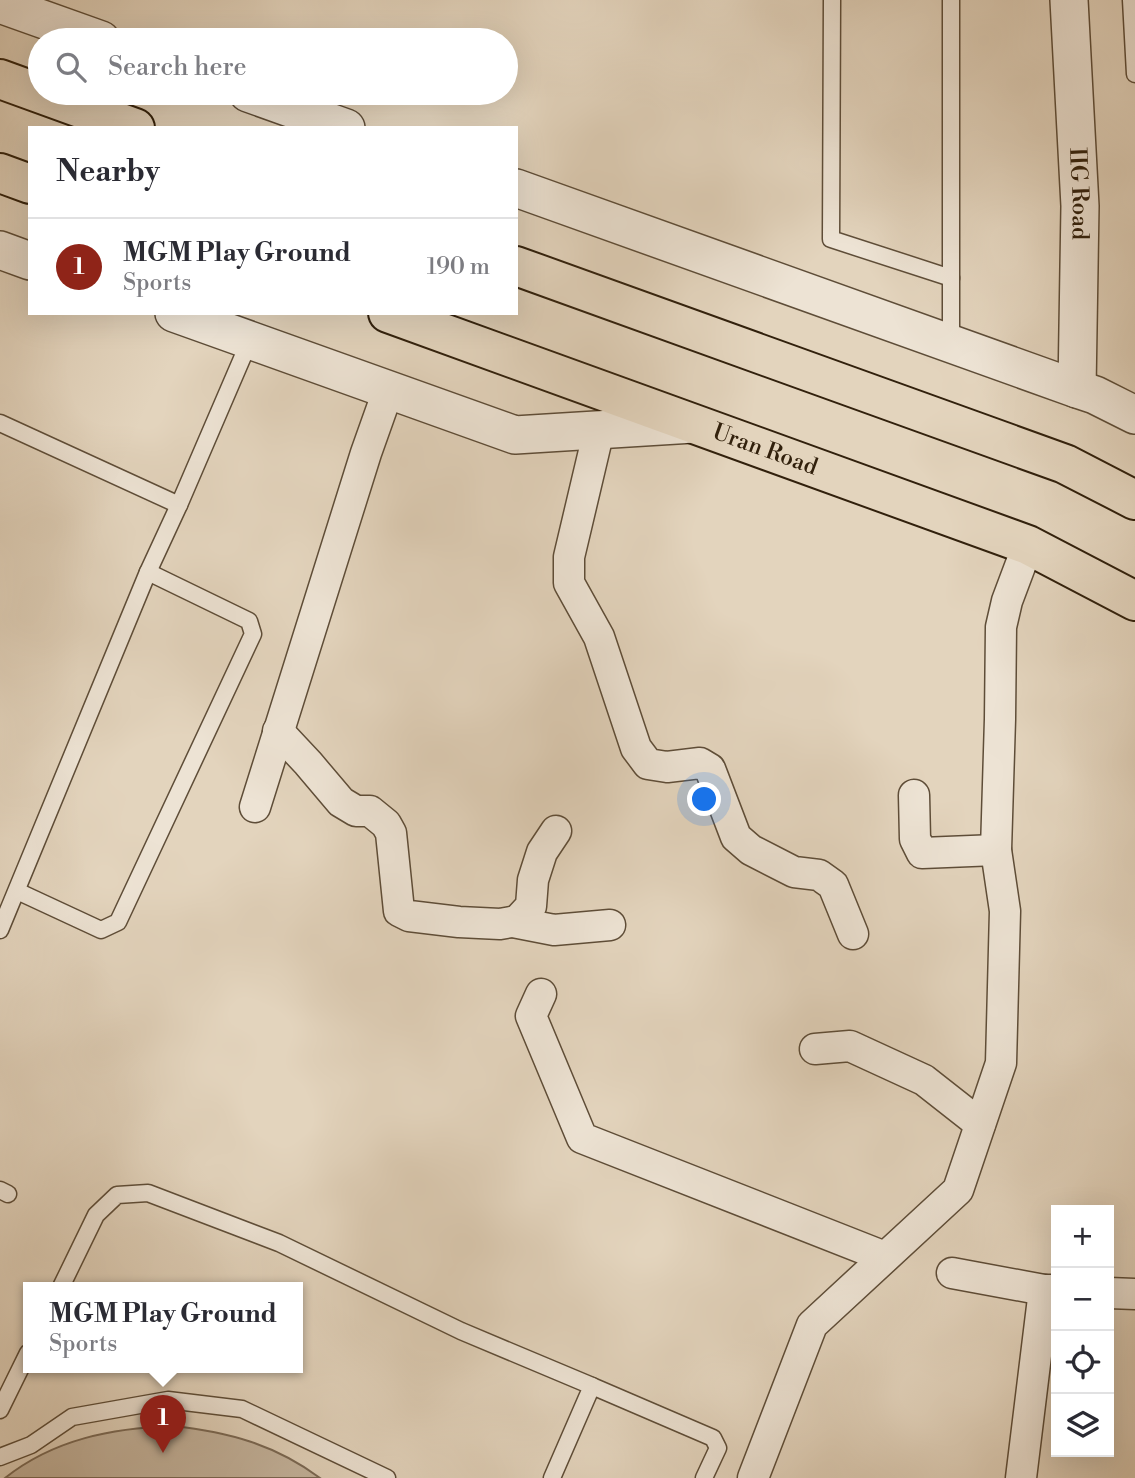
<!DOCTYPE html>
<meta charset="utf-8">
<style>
body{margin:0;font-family:"Libre Bodoni",serif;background:#f2f2f3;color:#2b2b33}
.controls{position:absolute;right:21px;bottom:21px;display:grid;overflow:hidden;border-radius:0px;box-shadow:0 7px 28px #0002}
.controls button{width:63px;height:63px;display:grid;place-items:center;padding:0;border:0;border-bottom:2px solid #e1e1e2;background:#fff;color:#2b2b33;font:35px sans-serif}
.you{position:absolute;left:705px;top:800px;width:24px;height:24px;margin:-18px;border:5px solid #fff;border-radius:50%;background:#1a73e8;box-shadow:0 0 0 10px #1a73e833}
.badge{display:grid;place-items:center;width:46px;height:46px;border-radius:50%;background:#8f2418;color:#fff;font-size:23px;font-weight:700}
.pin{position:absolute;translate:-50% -58px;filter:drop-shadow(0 2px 4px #0008)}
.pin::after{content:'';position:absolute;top:37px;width:24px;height:21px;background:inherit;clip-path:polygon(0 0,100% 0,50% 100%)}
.popup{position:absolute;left:23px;top:1282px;width:280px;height:91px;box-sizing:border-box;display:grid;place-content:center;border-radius:0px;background:#fff;filter:drop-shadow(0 2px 5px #0005);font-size:23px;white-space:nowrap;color:#7c7c81}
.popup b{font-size:26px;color:#2b2b33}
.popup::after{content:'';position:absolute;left:50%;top:100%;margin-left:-14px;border:14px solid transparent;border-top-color:#fff}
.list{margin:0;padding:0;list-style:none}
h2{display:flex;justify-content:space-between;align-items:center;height:91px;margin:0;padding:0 28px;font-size:30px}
h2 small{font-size:23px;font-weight:400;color:#7c7c81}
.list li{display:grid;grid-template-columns:46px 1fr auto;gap:21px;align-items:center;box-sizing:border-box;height:98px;padding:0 28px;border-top:2px solid #e1e1e2}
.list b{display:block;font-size:26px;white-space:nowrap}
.list p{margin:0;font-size:23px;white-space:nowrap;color:#7c7c81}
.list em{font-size:23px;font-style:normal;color:#7c7c81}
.icon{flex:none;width:38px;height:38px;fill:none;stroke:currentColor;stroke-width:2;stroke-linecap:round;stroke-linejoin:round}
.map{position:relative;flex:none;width:1135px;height:1478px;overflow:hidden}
.search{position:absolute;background:#fff;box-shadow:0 7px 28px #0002;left:28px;top:28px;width:490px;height:77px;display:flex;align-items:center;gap:18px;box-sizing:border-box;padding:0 24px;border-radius:38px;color:#7c7c81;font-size:26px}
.panel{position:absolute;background:#fff;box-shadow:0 7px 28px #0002;left:28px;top:126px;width:490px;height:189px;border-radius:0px}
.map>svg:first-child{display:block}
</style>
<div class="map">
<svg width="1135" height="1478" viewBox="0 0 1135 1478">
<rect width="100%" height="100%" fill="#e3d4bd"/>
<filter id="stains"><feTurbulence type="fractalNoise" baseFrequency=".00286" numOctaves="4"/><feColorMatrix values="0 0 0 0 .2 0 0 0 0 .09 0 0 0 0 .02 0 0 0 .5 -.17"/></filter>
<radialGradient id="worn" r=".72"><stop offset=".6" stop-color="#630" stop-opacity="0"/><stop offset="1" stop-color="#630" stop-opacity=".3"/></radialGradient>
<path fill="#c5b59f" stroke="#7b6a56" stroke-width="2" d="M173 1426C228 1432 274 1444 320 1478H5C54 1439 113 1428 173 1426Z"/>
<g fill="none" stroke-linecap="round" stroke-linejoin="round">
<g stroke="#5e4d38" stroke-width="19">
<g id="service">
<path d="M832 0 831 239 951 278"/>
<path d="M951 0V344"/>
<path d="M1131 0 1135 74"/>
<path d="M0 423 179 505 148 572 0 930"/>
<path d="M179 505 250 340"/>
<path d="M17 891 101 930 118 922 253 634 249 621 148 572"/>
<path d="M0 1190 8 1194"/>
<path d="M61 1287 96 1215 117 1195 148 1193 279 1243 461 1331 592 1386 552 1478"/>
<path d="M592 1386 713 1438 718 1448 704 1478"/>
<path d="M0 1410 28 1353"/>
<path d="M0 1457 31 1445 72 1417 168 1400 242 1409 387 1478"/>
</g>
</g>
<g stroke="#5e4d38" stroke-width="33">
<g id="minor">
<path d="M599 430 569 557V583L599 637 636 748 648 764 667 767 700 763 710 769 736 837 751 850 794 872 819 875 833 885 853 934"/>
<path d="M278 731 308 763 341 802 356 811H370L386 824 391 833 399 911 409 916 459 922 500 924 517 921 531 906 533 880 542 852 556 831"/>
<path d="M914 795 915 839 922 853 996 850"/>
<path d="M255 807 366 453 388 391"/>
<path d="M513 922 554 930 610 925"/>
<path d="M541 994 531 1016 582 1138 885 1257"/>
<path d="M815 1049 850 1046 924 1080 980 1124"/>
<path d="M952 1273 1044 1290H1056"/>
<path d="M1109 1293 1135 1294"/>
<path d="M753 1478 812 1325 958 1190 1001 1063 1005 911 996 850 1000 719 1001 627 1007 601 1028 545"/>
<path d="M1021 1478 1044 1290"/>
</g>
</g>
<g stroke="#5e4d38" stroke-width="40">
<g id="tertiary">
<path id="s1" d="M1069 0 1080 206 1077 389"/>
<path d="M0 4 101 40"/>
<path d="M248 93 346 128"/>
<path d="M516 188 1077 389 1095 395 1135 415"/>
<path d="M0 250 30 261"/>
<path d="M174 313 515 435 693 424"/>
</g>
</g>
<g stroke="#31200c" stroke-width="42">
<g id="trunk">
<path d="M0 79 135 128"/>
<path d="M0 173 30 184"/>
<path d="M516 266 1065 464 1135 500"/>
<path id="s2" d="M388 313 1028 545 1135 601"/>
</g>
</g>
<use href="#service" stroke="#ede3d4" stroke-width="16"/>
<use href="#minor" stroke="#ede3d4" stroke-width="30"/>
<use href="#tertiary" stroke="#ede3d4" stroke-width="37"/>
<use href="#trunk" stroke="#e3d4bd" stroke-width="38"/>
</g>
<g text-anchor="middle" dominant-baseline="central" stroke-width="7" stroke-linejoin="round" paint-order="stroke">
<g font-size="23" fill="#31200c" stroke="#ede3d4">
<text stroke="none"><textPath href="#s1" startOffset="194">IIG Road</textPath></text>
<text stroke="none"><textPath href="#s2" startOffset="401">Uran Road</textPath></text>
</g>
</g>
<rect width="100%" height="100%" filter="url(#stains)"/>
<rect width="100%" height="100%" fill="url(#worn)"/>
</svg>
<div class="controls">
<button>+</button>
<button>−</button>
<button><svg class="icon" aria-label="locate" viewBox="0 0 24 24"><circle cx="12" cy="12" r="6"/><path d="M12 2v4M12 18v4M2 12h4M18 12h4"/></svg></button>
<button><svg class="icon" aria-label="layers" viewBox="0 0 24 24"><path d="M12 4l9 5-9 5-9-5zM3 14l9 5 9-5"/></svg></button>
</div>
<div class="you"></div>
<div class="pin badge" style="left:163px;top:1453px">1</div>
<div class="popup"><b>MGM Play Ground</b>Sports</div>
<div class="search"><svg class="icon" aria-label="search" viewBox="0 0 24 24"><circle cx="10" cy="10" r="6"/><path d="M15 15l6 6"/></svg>Search here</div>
<section class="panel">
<h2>Nearby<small></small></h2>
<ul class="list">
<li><span class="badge">1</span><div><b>MGM Play Ground</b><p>Sports</p></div><em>190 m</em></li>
</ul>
</section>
</div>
